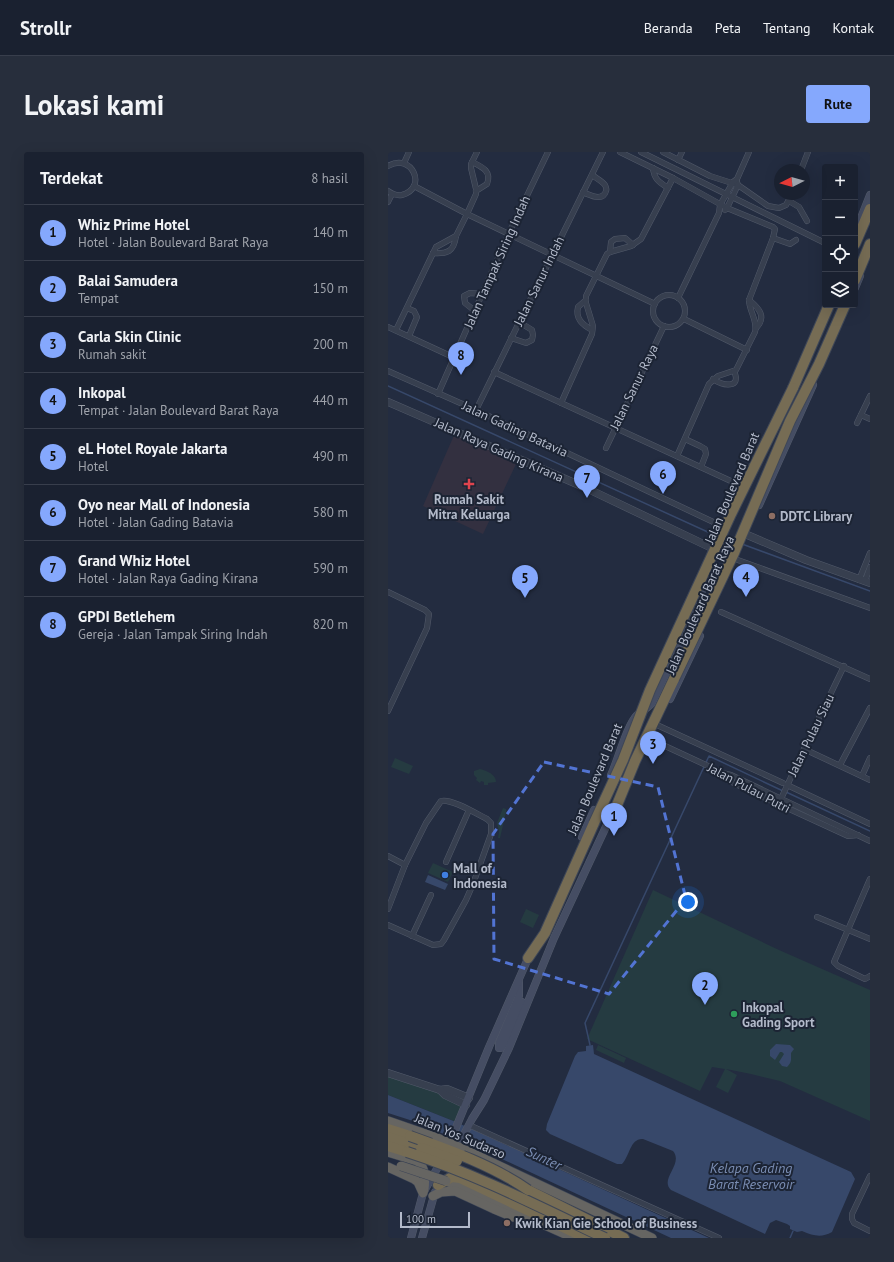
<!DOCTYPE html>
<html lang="id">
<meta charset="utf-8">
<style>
body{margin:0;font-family:"PT Sans",sans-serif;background:#272e3c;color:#f1f3f6}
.controls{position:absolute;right:12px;top:12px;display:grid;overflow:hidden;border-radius:4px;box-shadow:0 4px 16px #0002}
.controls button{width:36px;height:36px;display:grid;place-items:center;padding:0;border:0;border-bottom:1px solid #383e4c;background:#1a2130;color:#f1f3f6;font:20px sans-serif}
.compass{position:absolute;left:386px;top:12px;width:36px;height:36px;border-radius:50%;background:#1a2130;box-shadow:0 4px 16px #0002;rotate:264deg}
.scale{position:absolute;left:12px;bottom:10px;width:70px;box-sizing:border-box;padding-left:4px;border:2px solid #b3baca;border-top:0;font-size:11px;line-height:14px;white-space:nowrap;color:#b3baca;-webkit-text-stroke:3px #1c2434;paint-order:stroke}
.you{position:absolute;left:300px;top:750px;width:14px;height:14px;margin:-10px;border:3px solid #fff;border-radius:50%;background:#1a73e8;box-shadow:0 0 0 6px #1a73e833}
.badge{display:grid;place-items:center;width:26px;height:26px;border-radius:50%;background:#85a8fd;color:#111;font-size:13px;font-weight:700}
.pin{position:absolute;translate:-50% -33px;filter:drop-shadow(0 1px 2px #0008)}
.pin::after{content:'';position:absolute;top:21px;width:14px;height:12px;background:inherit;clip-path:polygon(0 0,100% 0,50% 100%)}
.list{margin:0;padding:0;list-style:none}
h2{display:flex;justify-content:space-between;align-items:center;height:52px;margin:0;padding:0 16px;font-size:17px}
h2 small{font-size:13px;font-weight:400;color:#9fa3ab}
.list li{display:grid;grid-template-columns:26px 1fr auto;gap:12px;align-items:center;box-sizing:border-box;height:56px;padding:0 16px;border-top:1px solid #383e4c}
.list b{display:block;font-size:15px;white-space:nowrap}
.list p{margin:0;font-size:13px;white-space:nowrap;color:#9fa3ab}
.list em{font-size:13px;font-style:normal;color:#9fa3ab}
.icon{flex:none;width:22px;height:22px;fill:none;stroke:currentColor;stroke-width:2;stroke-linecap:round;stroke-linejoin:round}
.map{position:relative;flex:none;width:482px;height:1086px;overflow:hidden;border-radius:4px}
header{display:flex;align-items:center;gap:24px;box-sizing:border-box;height:56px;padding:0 20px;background:#1a2130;border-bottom:1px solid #383e4c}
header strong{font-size:19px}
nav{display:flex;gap:22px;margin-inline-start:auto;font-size:14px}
.intro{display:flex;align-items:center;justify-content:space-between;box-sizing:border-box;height:96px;padding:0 24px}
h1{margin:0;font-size:28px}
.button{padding:10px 18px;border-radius:4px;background:#85a8fd;color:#111;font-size:14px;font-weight:700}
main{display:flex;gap:24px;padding:0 24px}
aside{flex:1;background:#1a2130;border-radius:4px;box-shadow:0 4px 16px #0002}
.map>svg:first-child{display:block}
</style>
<header>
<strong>Strollr</strong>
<nav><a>Beranda</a><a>Peta</a><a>Tentang</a><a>Kontak</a></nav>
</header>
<div class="intro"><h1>Lokasi kami</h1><a class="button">Rute</a></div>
<main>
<aside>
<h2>Terdekat<small>8 hasil</small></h2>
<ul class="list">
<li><span class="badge">1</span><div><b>Whiz Prime Hotel</b><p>Hotel · Jalan Boulevard Barat Raya</p></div><em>140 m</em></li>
<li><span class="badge">2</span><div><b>Balai Samudera</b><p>Tempat</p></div><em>150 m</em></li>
<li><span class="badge">3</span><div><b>Carla Skin Clinic</b><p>Rumah sakit</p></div><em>200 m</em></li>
<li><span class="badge">4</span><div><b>Inkopal</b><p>Tempat · Jalan Boulevard Barat Raya</p></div><em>440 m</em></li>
<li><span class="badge">5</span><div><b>eL Hotel Royale Jakarta</b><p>Hotel</p></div><em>490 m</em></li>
<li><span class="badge">6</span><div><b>Oyo near Mall of Indonesia</b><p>Hotel · Jalan Gading Batavia</p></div><em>580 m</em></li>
<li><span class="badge">7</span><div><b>Grand Whiz Hotel</b><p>Hotel · Jalan Raya Gading Kirana</p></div><em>590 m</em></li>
<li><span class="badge">8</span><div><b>GPDI Betlehem</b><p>Gereja · Jalan Tampak Siring Indah</p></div><em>820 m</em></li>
</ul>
</aside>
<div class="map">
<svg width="482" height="1086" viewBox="0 0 482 1086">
<rect width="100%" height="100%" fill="#232c40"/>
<path fill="#333040" d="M67 281 129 310 95 382 35 354Z"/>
<g fill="#253b41">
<path d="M7 606 25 614 21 622 3 615Z"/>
<path d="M92 617C99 619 108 622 108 630L100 631V633H96V630L93 629 92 631 88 628 89 626 86 623V619Z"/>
<path d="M115 656 118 657V660L112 686H110L111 680 109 671Z"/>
<path d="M45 711 65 720 60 730 40 721Z"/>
<path d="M265 738 391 798 482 838V969L392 929 363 922 338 917 349 923 340 941 328 935 337 917 324 915 312 939 199 887Z"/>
<path d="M138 757 151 763 145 776 132 770Z"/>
<path d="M210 893 238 906 236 911 208 898Z"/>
<path d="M0 921 52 938 78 953 68 970 0 943Z"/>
</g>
<g fill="#37486a">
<path d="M40 723 60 732 57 738 37 730Z"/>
<path d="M388 892 402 893 406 897 403 901C403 908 404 910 399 915L394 914 391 910 396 902 394 900H392L387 908 382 904V898Z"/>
<path d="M205 893 206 902 463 1020 467 1027 444 1080C433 1086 426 1084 414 1079L409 1080 402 1077V1074L399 1072 388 1068 382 1071 377 1082 283 1038C271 1027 296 1012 285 999L255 987C242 986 242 1004 234 1012H229L162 982 158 978 159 972 187 904 190 900 198 899V894Z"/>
<path d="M0 943 68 970 321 1086H283L101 1001 25 969 0 961Z"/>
</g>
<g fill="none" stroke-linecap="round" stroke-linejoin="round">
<g stroke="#37486a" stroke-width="1.5">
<path d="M0 234 322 381 330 383"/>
<path d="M337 386 347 389"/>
<path d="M354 392 482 439"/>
<path d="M398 640 482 679"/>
<path d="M202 893 197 871 321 604 395 639"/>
<path d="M402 1086 405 1079"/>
</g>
<g stroke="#525a6a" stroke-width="6">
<g id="minor">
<path d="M232 0 285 26 339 56 385 75 387 77 385 86 361 148C361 159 370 169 367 180L348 218 330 224 321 232 289 304"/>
<path d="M253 0 437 91"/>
<path d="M275 0 322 24 350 33 380 54 391 56 398 53 404 42"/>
<path d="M290 8 294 0"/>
<path d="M84 10C94 15 104 19 99 32L88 39"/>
<path d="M16 11 21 0"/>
<path d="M0 14C24 0 40 36 14 43 9 44 4 42 0 39"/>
<path d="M265 16C266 27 271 30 280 36"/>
<path d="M413 18 420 0"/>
<path d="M26 34 79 62 267 152"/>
<path d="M195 40C201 43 215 50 218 39 219 37 218 35 217 33 214 29 208 26 204 23"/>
<path d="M401 49 411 55 419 69"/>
<path d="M0 50 4 42"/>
<path d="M337 58 339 56 350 33 349 30"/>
<path d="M385 86 402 92 408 88"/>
<path d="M222 100 223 90 227 87 237 86 245 93"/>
<path d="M45 101C59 102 66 100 68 84"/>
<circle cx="281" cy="159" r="16"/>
<path d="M290 146 331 61 332 53 345 30 349 27 361 0"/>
<path d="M198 148 190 155C187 167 195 173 204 178"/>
<path d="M361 148C371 156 379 165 368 176"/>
<path d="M19 156 26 159 29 165 21 184"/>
<path d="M87 159 77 151 76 144 82 141 94 142"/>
<path d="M296 167 359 198"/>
<path d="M0 175 67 206"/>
<path d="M8 178 48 95 68 84 79 62 88 42V37L83 16V12L89 0"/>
<path d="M123 186 138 191 144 188 145 183 144 178 131 170"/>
<path d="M0 219 88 258 338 376"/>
<path d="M106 220 358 336"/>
<path d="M325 227C335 234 354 237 346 219"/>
<path d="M50 242 121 81 160 0"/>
<path d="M173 251 204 182 205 174 198 151V144L219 102 222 100 243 94 253 87 285 26"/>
<path d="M88 258 215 0"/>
<path d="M473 263 482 267"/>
<path d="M469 271 482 244"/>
<path d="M297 287 312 294 317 297 318 302 313 315"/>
<path d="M218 296 276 174"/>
<path d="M198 336 208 315"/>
<path d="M347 407 482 456"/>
<path d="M471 428 482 401"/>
<path d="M477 429 482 415"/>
<path d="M0 440 37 458 41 462 39 476 0 559"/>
<path d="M333 460 482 527"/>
<path d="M269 573 395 631"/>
<path d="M262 587 333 620 340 628 360 638 460 684 470 683"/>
<path d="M416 597 482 628"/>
<path d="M452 613 482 556"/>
<path d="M334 621 343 623 482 689"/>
<path d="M474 624 482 606"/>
<path d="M399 633 482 672"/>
<path d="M392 649 416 597 456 514"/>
<path d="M0 704 17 713"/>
<path d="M58 710 81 658"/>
<path d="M482 727 446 810 450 814 477 827 482 824"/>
<path d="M0 757 17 713 38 671 53 649C63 646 89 662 99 667L103 671V682L85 732 78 748 56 788 53 792 45 793 0 773"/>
<path d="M429 765 482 787"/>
<path d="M24 784 43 743"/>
<path d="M81 973 331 1086"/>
<path d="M482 1024 464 1062V1067L466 1071 482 1079"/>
</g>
</g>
<g stroke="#525a6a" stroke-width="8">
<g id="tertiary">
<path d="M0 250 198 336 330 399"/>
<path d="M357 382 418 408 482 431"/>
<path d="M0 921 52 938 59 937 81 946"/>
<path d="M52 938 57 943 78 953"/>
</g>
</g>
<g stroke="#525a6a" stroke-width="8">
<g id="secondary">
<path d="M469 76 482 43"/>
<path d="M467 136 472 124"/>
<path d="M371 353 425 233"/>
<path d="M282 547 312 484"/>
<path d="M223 623C230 608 239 573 249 563 254 559 260 556 264 551L302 471 319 425"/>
<path d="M194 685 206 658"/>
<path d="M131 830V844L111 891V896H113L115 893 134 850"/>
<path d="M60 995 101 895 142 802"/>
<path d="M68 998 84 967 96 948 121 896 166 786 230 649"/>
<path d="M23 1086 35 1041 54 1008"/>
<path d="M34 1086 47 1040"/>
</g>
</g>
<g stroke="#3f4757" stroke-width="10">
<g id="trunk">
<path d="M0 969 49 986"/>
<path d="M73 996 264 1086"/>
<path d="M0 1000 29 1009C38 1015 37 1028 36 1038"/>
<path d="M0 1015 26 1027 30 1030 35 1041"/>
<path d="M58 1029 186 1086"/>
<path d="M45 1044 53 1040 67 1039 106 1057 125 1065"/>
</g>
</g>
<g stroke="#3f4757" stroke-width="12">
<g id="motorway">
<path d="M467 92 482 57"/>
<path d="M467 128 482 92"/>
<path d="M405 236 441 153"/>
<path d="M229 653 247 609 286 527"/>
<path d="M140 806 157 781 206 671"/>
<path d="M0 977 22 984"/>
<path d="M0 985 33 996"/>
<path d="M0 994 19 1000"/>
<path d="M50 1033 64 1025 72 1026 198 1086"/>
<path d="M140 1038 236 1086"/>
</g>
</g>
<use href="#minor" stroke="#373f4f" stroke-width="5"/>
<use href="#tertiary" stroke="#373f4f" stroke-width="7"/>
<use href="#secondary" stroke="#454d63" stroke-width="7"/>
<use href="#trunk" stroke="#666562" stroke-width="9"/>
<use href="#motorway" stroke="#766c54" stroke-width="10"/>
<g stroke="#3f4757" stroke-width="10" stroke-linecap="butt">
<g id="trunk-bridge">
<path d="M49 986 73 996"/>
<path d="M13 1014 58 1029"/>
</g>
</g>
<g stroke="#3f4757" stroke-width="12" stroke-linecap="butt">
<g id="motorway-bridge">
<path d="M286 527 346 401 402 269 431 212 457 153"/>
<path d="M206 671 235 608 262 538 343 362 405 236"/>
<path d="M22 984C61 998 106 1014 140 1038"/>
<path d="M33 996 69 1009"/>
<path d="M19 1000C88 1022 152 1055 217 1086"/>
</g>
</g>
<use href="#trunk-bridge" stroke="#666562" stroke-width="9"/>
<use href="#motorway-bridge" stroke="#766c54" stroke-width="10"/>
</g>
<path fill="none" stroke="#5274d3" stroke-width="3" stroke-dasharray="8 5" stroke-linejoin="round" d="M156 610 270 635 298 747 221 842 106 807 105 682Z"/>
<path fill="#e0444e" stroke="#1c2434" stroke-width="1.5" d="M79 326h4v4h4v4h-4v4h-4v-4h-4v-4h4z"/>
<g fill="#8d6e63" stroke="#1c2434" stroke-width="1.5">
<circle cx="384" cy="364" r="4"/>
<circle cx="119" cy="1071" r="4"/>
</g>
<circle fill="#3f7fe0" stroke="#1c2434" stroke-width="1.5" cx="57" cy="723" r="4"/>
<circle fill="#2e9e5b" stroke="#1c2434" stroke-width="1.5" cx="346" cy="862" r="4"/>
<g text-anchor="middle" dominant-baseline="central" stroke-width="4" stroke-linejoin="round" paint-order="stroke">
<g font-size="13" fill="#b3baca" stroke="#1c2434">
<text transform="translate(109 110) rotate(-66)">Jalan Tampak Siring Indah</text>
<text transform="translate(151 129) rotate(-64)">Jalan Sanur Indah</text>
<text transform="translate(246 235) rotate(-64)">Jalan Sanur Raya</text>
<text transform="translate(127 277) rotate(25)">Jalan Gading Batavia</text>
<text transform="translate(111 298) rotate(24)">Jalan Raya Gading Kirana</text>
<text transform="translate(344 336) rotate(-67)">Jalan Boulevard Barat</text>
<text transform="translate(312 453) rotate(-66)">Jalan Boulevard Barat Raya</text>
<text transform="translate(423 583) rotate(-64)">Jalan Pulau Siau</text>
<text transform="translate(207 627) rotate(-67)">Jalan Boulevard Barat</text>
<text transform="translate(361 636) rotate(28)">Jalan Pulau Putri</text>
<text transform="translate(72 984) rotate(23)">Jalan Yos Sudarso</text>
</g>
<g font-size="13" font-weight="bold" fill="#b3baca" stroke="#1c2434" text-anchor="start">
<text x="81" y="347" text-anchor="middle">Rumah Sakit<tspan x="81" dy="15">Mitra Keluarga</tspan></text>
<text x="392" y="364">DDTC Library</text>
<text x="65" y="716">Mall of<tspan x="65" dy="15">Indonesia</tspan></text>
<text x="354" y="855">Inkopal<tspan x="354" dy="15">Gading Sport</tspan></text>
<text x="127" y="1071">Kwik Kian Gie School of Business</text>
</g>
<g font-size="14" font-style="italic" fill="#7a8db3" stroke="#1c2434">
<text transform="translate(156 1006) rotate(25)">Sunter</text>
<text x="363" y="1016">Kelapa Gading<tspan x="363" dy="16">Barat Reservoir</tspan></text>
</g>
</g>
</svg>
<div class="controls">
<button>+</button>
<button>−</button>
<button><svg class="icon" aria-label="locate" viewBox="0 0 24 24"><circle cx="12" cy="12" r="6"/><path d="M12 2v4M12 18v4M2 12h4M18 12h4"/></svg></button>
<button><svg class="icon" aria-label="layers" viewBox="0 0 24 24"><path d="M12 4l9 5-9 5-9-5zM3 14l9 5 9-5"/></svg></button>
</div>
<svg class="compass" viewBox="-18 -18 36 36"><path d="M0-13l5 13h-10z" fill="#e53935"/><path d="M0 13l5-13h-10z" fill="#9fa3ab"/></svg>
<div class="scale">100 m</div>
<div class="you"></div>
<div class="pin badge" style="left:226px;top:684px">1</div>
<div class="pin badge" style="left:317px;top:853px">2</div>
<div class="pin badge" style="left:265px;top:612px">3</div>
<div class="pin badge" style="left:358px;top:445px">4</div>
<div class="pin badge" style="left:137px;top:446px">5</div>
<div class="pin badge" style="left:275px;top:342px">6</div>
<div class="pin badge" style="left:199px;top:346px">7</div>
<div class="pin badge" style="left:73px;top:223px">8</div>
</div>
</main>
